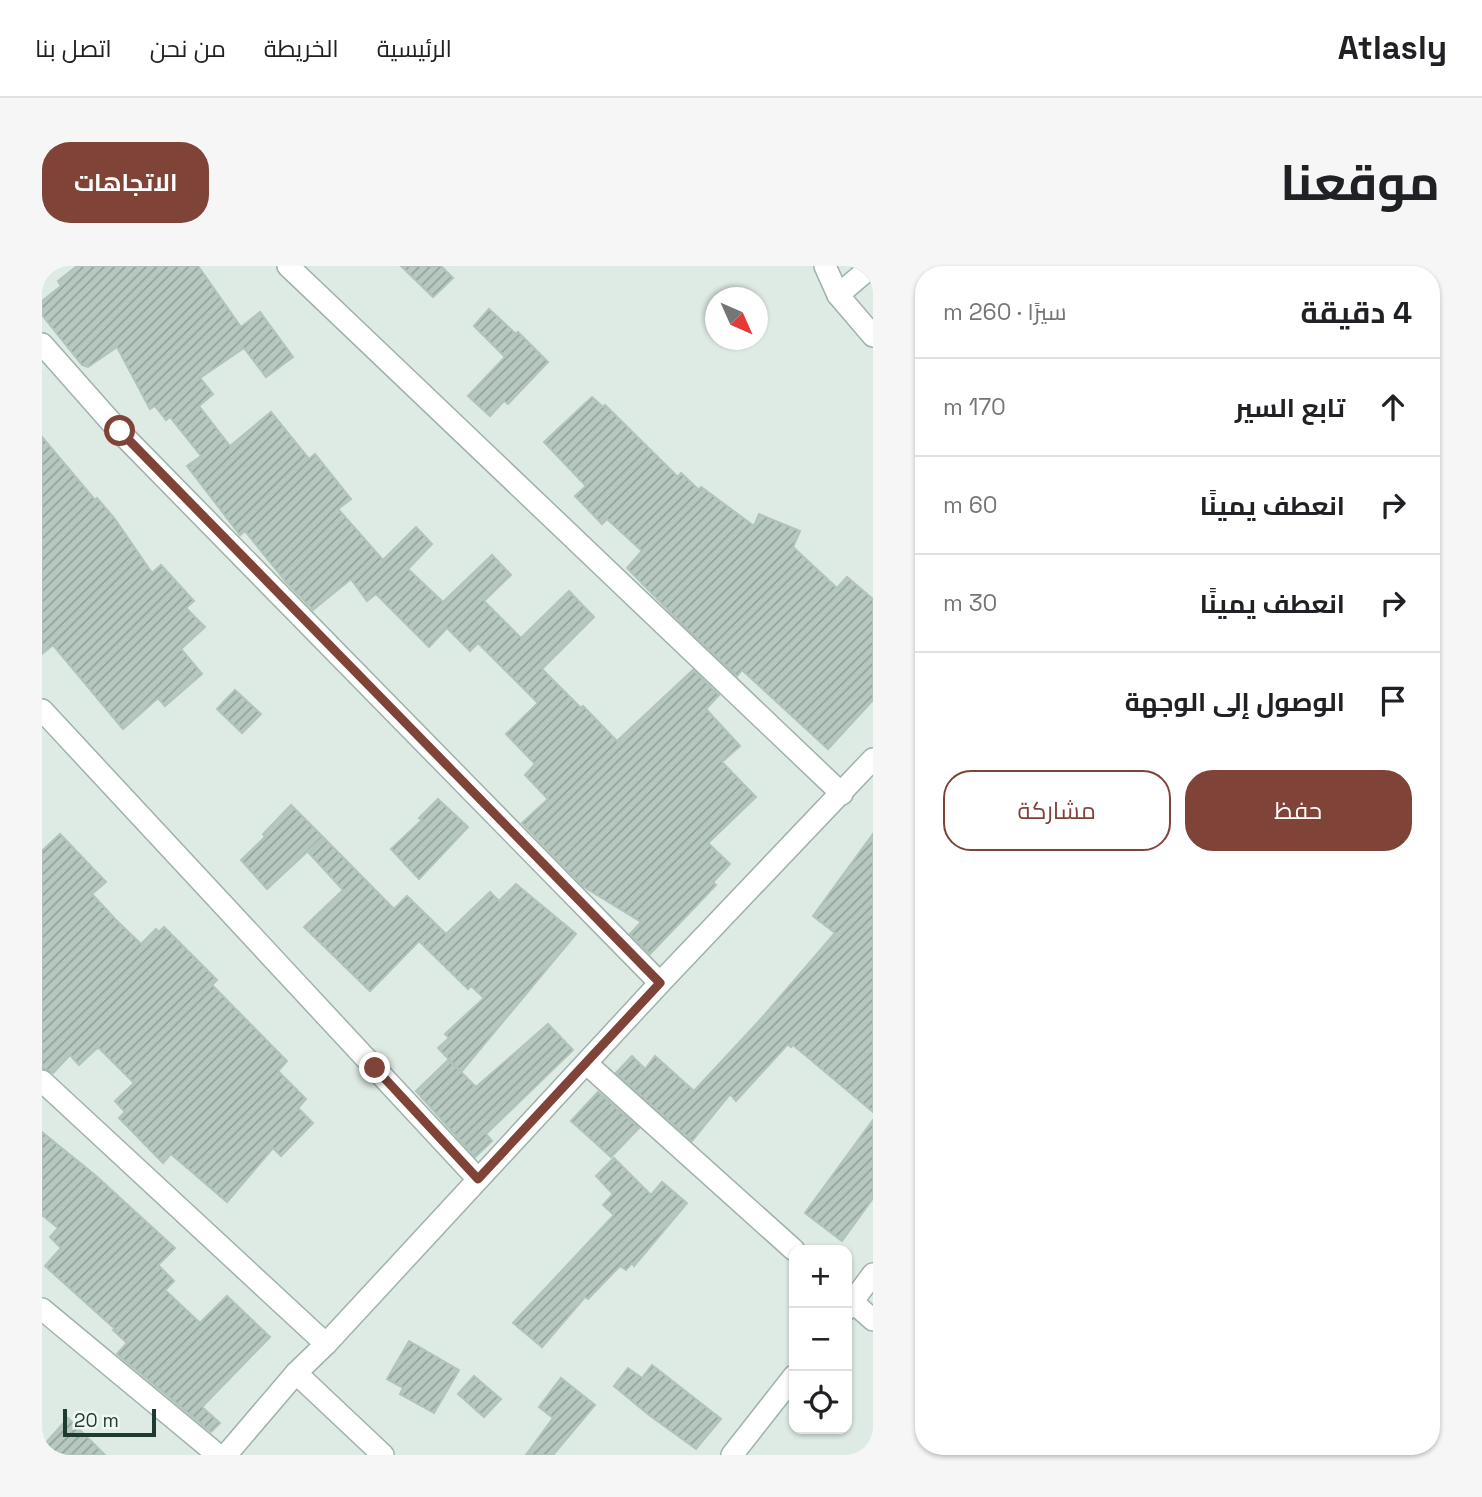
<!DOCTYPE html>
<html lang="ar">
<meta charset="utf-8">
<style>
body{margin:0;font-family:"Space Grotesk",Cairo,sans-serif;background:#f6f6f6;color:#202124;direction:rtl}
.controls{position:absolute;right:21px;bottom:21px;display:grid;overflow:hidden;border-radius:14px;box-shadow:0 2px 5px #0004}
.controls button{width:63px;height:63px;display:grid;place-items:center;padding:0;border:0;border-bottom:2px solid #e0e0e0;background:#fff;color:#202124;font:35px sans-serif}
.compass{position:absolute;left:663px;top:21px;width:63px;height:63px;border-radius:50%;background:#fff;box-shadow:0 2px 5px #0004;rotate:135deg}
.scale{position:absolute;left:21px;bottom:18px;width:93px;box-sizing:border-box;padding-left:7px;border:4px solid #1f3a31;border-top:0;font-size:19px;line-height:24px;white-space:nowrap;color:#1f3a31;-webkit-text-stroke:5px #eef7f2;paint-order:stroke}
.stop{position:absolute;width:21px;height:21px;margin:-16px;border:5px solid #804338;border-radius:50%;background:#fff}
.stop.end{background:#804338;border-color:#fff;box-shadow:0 2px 7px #0008}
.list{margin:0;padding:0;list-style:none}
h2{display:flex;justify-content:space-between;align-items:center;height:91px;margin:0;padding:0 28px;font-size:30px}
h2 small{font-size:23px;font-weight:400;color:#757577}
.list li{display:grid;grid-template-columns:46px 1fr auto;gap:21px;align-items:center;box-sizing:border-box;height:98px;padding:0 28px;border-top:2px solid #e0e0e0}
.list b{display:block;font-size:26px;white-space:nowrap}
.list em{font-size:23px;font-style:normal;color:#757577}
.actions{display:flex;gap:14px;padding:21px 28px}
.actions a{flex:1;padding:16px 0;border:2px solid #804338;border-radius:28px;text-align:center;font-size:24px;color:#804338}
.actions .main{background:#804338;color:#fff}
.icon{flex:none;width:38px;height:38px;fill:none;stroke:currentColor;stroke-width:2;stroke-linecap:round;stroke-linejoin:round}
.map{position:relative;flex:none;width:831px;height:1189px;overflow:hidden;direction:ltr;border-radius:28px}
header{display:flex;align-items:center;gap:42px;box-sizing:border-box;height:98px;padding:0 35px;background:#fff;border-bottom:2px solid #e0e0e0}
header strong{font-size:33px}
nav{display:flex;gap:38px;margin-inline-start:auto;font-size:24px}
.intro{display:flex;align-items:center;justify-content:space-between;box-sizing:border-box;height:168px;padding:0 42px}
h1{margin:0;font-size:49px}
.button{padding:18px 32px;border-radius:28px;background:#804338;color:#fff;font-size:24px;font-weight:700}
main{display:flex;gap:42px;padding:0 42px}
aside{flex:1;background:#fff;border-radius:28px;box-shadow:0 2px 5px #0004}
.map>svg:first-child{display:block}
</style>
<header>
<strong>Atlasly</strong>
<nav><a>الرئيسية</a><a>الخريطة</a><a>من نحن</a><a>اتصل بنا</a></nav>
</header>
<div class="intro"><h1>موقعنا</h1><a class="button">الاتجاهات</a></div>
<main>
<aside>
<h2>4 دقيقة<small>سيرًا · 260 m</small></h2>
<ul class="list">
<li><svg class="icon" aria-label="ahead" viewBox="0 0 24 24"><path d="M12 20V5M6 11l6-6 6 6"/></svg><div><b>تابع السير</b></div><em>170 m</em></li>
<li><svg class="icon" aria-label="right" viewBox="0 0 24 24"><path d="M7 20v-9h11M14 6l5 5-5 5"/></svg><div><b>انعطف يمينًا</b></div><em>60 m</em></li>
<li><svg class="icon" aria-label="right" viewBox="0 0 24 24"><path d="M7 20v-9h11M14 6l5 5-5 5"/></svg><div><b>انعطف يمينًا</b></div><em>30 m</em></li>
<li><svg class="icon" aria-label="arrive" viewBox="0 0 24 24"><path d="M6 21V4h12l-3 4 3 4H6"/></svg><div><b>الوصول إلى الوجهة</b></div></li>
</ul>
<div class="actions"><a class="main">حفظ</a><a>مشاركة</a></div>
</aside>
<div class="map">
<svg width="831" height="1189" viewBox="0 0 831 1189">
<defs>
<pattern id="building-hatch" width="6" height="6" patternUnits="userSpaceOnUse" patternTransform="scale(1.75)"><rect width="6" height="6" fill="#b6c8bf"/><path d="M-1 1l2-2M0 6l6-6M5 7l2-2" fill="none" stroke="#93a39c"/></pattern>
</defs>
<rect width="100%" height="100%" fill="#deeae4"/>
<g fill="url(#building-hatch)" stroke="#b0c4ba" stroke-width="2">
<path d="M35 0H156L199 61 218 46 251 91 224 111 202 82 158 112 171 128 157 140 188 180 229 146 267 193 273 188 309 233 296 243 341 294 374 261 390 278 366 303 401 336 450 289 469 309 442 335 479 372 527 325 552 351 500 403 539 442 541 440 575 475 651 404 677 429 664 443 698 480 680 496 714 531 666 577 688 598 671 616 674 619 608 688 588 668 599 656 542 621 480 557 506 533 483 509 493 498 464 468 496 437 436 377 428 385 405 362 387 381 334 328 325 335 309 313 271 344 245 317 203 265 198 269 145 200 159 190 128 151 124 154 113 140 108 143 75 81 46 101 40 99 0 49V35L19 20 16 15Z"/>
<path d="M359 0H399L411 12 391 31Z"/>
<path d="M447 43 474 68 476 66 506 96 466 138 462 135 448 150 426 130 463 91 432 60Z"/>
<path d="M550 131 561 141 563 139 636 211 639 207 657 224 659 221 712 260 717 248 758 265 751 281 795 322 805 311 831 333V434L786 483 700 404 695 410 639 357 585 302 600 285 565 253 560 258 533 230 544 220 502 176Z"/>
<path d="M0 171 53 234 55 232 73 253 110 307 119 299 152 335 144 342 163 361 139 383 160 408 123 440 116 432 81 463 11 379 0 388Z"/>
<path d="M193 424 219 448 200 467 175 443Z"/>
<path d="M396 533 426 561 377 613 349 583 380 554 377 552Z"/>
<path d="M249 539 281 571 225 623 199 594 223 571 221 568Z"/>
<path d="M18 568 64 616 50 628 74 654 99 678 114 663 117 666 122 661 175 714 170 719 245 795 236 805 264 833 256 842 271 857 239 890 231 882 185 936 129 888 121 897 77 852 83 846 73 835 92 817 57 782 54 783 37 799 28 789 11 807 0 802V585Z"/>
<path d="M831 568V846L751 779 749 781 746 778 694 835 688 828 650 875 574 807 590 790 603 803 613 790 652 825 718 754 793 667 771 650Z"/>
<path d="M282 572 352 643 365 630 404 668 448 626 457 635 474 618 534 668 419 806 434 821 506 758 531 784 444 868 450 875 433 891 374 825 406 794 418 805 396 782 407 772 403 768 442 732 429 720 426 723 377 675 328 725 262 661 301 624 267 587Z"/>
<path d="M556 826 597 862 569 891 529 855Z"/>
<path d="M831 854V932L800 975 763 947Z"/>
<path d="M0 866 53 909 133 982 116 999 132 1015 123 1024 158 1057 185 1030 228 1071 160 1141 178 1157 169 1166 75 1088 85 1077 71 1064 73 1063 3 1000 19 982 8 971 16 962 0 949Z"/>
<path d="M572 892 609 929 620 916 645 937 592 1000 590 997 584 1004 578 1000 546 1033 543 1031 500 1081 471 1057 572 949 561 939 571 928 554 910Z"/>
<path d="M367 1075 417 1104 392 1147 358 1128 361 1122 345 1113Z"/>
<path d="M610 1099 679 1153 654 1183 607 1149 572 1120 586 1102 600 1112Z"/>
<path d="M432 1110 459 1133 442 1151 416 1128Z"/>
<path d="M519 1112 553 1139 511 1189H484L511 1152 497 1141Z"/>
<path d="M26 1152 63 1189H0V1181Z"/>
</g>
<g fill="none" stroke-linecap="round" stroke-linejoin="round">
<g stroke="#a1b2ab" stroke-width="24">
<g id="minor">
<path d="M246 0 800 528"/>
<path d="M783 0 796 29 831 70"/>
<path d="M796 29 830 0"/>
<path d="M0 78 77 165 618 717"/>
<path d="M0 444 436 913"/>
<path d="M545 798 752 984"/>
<path d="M0 815 284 1078"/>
<path d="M805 1031 831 1054"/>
<path d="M0 1043 176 1189"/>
<path d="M805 1043 831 1008"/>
<path d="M254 1107 341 1189"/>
<path d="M184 1189 254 1107 284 1078 618 717 831 493"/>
<path d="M690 1189 752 1110"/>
</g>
</g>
<use href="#minor" stroke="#fff" stroke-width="21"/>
</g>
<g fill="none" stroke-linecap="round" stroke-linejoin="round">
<path stroke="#804338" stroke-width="9" d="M78 165 618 717 436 913 333 802"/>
</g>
</svg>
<div class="controls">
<button>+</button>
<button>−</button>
<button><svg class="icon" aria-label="locate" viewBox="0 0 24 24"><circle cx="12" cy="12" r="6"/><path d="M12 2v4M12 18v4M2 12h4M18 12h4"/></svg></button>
</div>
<svg class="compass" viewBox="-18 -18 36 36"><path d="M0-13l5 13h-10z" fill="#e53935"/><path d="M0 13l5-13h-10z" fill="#757577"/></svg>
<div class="scale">20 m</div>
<div class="stop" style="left:78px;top:165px"></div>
<div class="stop end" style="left:333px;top:802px"></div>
</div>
</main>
